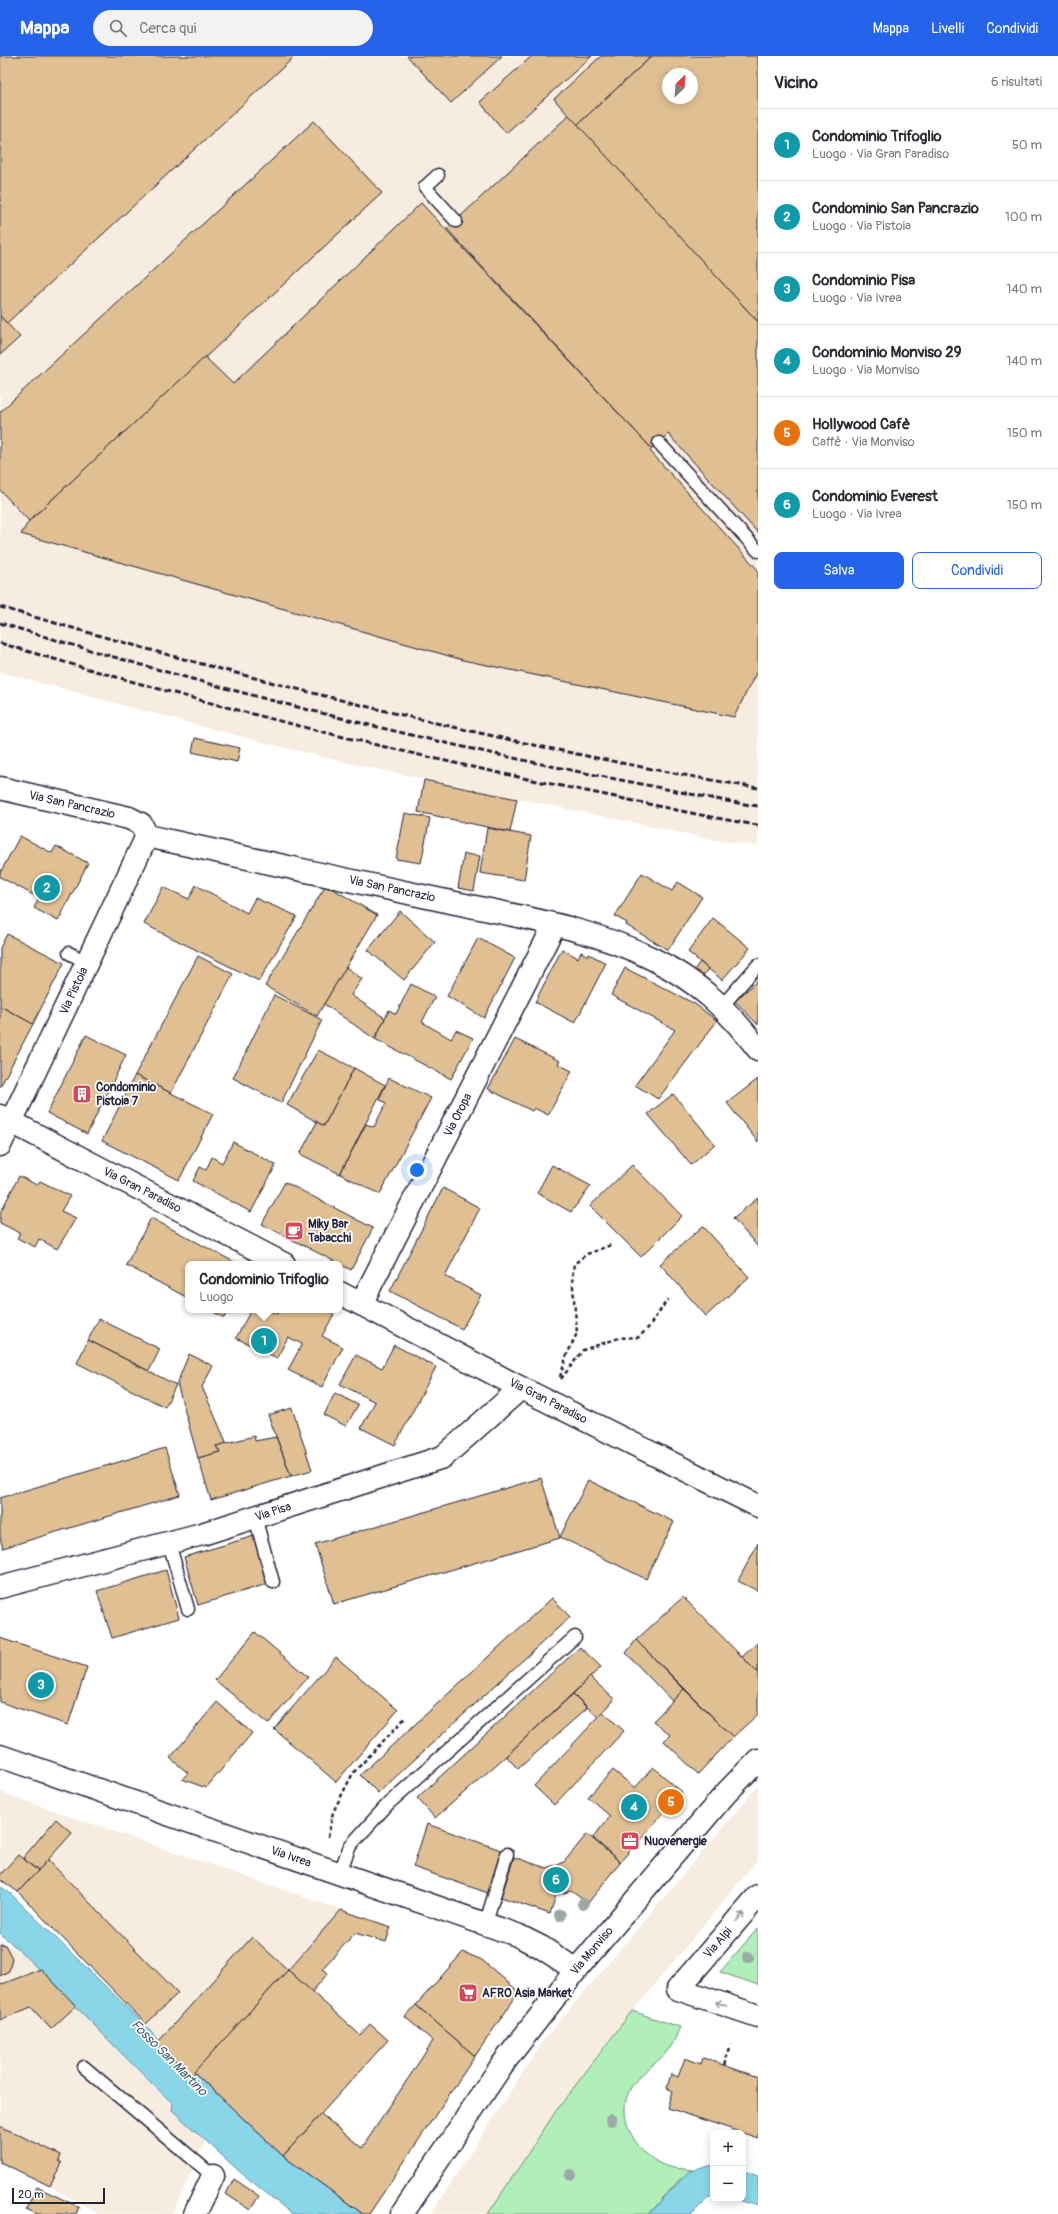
<!DOCTYPE html>
<html lang="it">
<meta charset="utf-8">
<style>
body{margin:0;font-family:Pangolin,sans-serif;background:#f2f2f3;color:#2b2b33}
.controls{position:absolute;right:12px;bottom:12px;display:grid;overflow:hidden;border-radius:8px;box-shadow:0 2px 10px #0003}
.controls button{width:36px;height:36px;display:grid;place-items:center;padding:0;border:0;border-bottom:1px solid #e1e1e2;background:#fff;color:#2b2b33;font:20px sans-serif}
.compass{position:absolute;left:662px;top:12px;width:36px;height:36px;border-radius:50%;background:#fff;box-shadow:0 2px 10px #0003;rotate:25deg}
.scale{position:absolute;left:12px;bottom:10px;width:93px;box-sizing:border-box;padding-left:4px;border:2px solid #22223b;border-top:0;font-size:11px;line-height:14px;white-space:nowrap;color:#22223b;-webkit-text-stroke:3px #fff;paint-order:stroke}
.you{position:absolute;left:417px;top:1114px;width:14px;height:14px;margin:-10px;border:3px solid #fff;border-radius:50%;background:#1a73e8;box-shadow:0 0 0 6px #1a73e833}
.badge{display:grid;place-items:center;width:26px;height:26px;border-radius:50%;background:#2563eb;color:#fff;font-size:13px;font-weight:700}
.pin{position:absolute;translate:-50% -50%;border:2px solid #fff;box-shadow:0 1px 4px #0006}
.popup{position:absolute;left:185px;top:1205px;width:158px;height:52px;box-sizing:border-box;display:grid;place-content:center;border-radius:8px;background:#fff;filter:drop-shadow(0 1px 3px #0005);font-size:13px;white-space:nowrap;color:#7c7c81}
.popup b{font-size:15px;color:#2b2b33}
.popup::after{content:'';position:absolute;left:50%;top:100%;margin-left:-8px;border:8px solid transparent;border-top-color:#fff}
.list{margin:0;padding:0;list-style:none}
h2{display:flex;justify-content:space-between;align-items:center;height:52px;margin:0;padding:0 16px;font-size:17px}
h2 small{font-size:13px;font-weight:400;color:#7c7c81}
.list li{display:grid;grid-template-columns:26px 1fr auto;gap:12px;align-items:center;box-sizing:border-box;height:72px;padding:0 16px;border-top:1px solid #e1e1e2}
.list b{display:block;font-size:15px;white-space:nowrap}
.list p{margin:0;font-size:13px;white-space:nowrap;color:#7c7c81}
.list em{font-size:13px;font-style:normal;color:#7c7c81}
.actions{display:flex;gap:8px;padding:12px 16px}
.actions a{flex:1;padding:9px 0;border:1px solid #2563eb;border-radius:8px;text-align:center;font-size:14px;color:#2563eb}
.actions .main{background:#2563eb;color:#fff}
.icon{flex:none;width:22px;height:22px;fill:none;stroke:currentColor;stroke-width:2;stroke-linecap:round;stroke-linejoin:round}
.map{position:relative;flex:none;width:758px;height:2158px;overflow:hidden}
header{display:flex;align-items:center;gap:24px;box-sizing:border-box;height:56px;padding:0 20px;background:#2563eb;color:#fff}
header strong{font-size:19px}
nav{display:flex;gap:22px;margin-inline-start:auto;font-size:14px}
.search{width:280px;height:36px;background:#f2f2f3;display:flex;align-items:center;gap:10px;box-sizing:border-box;padding:0 14px;border-radius:22px;color:#7c7c81;font-size:15px}
main{display:flex}
aside{flex:1;background:#fff}
.map>svg:first-child{display:block}
</style>
<header>
<strong>Mappa</strong>
<div class="search"><svg class="icon" aria-label="search" viewBox="0 0 24 24"><circle cx="10" cy="10" r="6"/><path d="M15 15l6 6"/></svg>Cerca qui</div>
<nav><a>Mappa</a><a>Livelli</a><a>Condividi</a></nav>
</header>
<main>
<div class="map">
<svg width="758" height="2158" viewBox="0 0 758 2158">
<rect width="100%" height="100%" fill="#fff"/>
<filter id="ink" filterUnits="userSpaceOnUse"><feTurbulence type="fractalNoise" baseFrequency=".025" numOctaves="2"/><feDisplacementMap in="SourceGraphic" scale="8" xChannelSelector="R" yChannelSelector="G"/><feConvolveMatrix kernelMatrix="1 2 1 2 8 2 1 2 1" color-interpolation-filters="sRGB"/></filter>
<g filter="url(#ink)">
<g fill="#f6ecdf" fill-rule="evenodd">
<path d="M0 0H758V790L716 784 348 707 250 683 0 616ZM668 18H692V42H668Z"/>
<path d="M758 1730V1803L600 1995 519 2109 488 2158H431L543 1985Z"/>
<path d="M0 1736 341 1854 191 2020 157 1987 131 2008 206 2084 172 2158H98L50 2130 0 2106V1883L41 1913 119 1993 146 1968 18 1836 0 1823Z"/>
</g>
<g fill="#b0f0b8" stroke="#69897a">
<path d="M758 1872V1929L720 1916Z"/>
<path d="M632 1955 680 1971C677 1978 674 1987 669 1993 659 2007 641 2015 632 2030 612 2060 638 2102 669 2111 677 2113 686 2113 694 2114L679 2124 649 2158H488L556 2055Z"/>
</g>
<g fill="#89d6e8" stroke="#608ea3">
<path d="M0 1830 11 1838 143 1967 159 1985 157 1987 191 2020 194 2016 283 2100 363 2158H292L239 2115 172 2054 173 2048C114 1992 60 1931 0 1877Z"/>
<path d="M713 2109V2140H710L692 2158H649L688 2116Z"/>
<path d="M743 2115 758 2120V2150L733 2143H743Z"/>
</g>
<g fill="#e0c093" stroke="#22223b" fill-rule="evenodd">
<path d="M0 0H292L294 1 7 267 0 260Z"/>
<path d="M407 0H502L451 47Z"/>
<path d="M532 0H592L506 77 480 46Z"/>
<path d="M601 0H652L577 69 554 43Z"/>
<path d="M652 0H758V266L577 69ZM668 18H692V42H668Z"/>
<path d="M569 59 758 266V477L668 378 652 393 447 173Z"/>
<path d="M314 65 382 137 29 465 0 434V356Z"/>
<path d="M421 147 652 393 650 395 758 514V618L756 617 734 661 463 604 21 478 29 465 205 301 233 328Z"/>
<path d="M0 260 20 281 0 299Z"/>
<path d="M195 682 240 692 237 706 192 696Z"/>
<path d="M424 724 517 743 510 776 418 756Z"/>
<path d="M405 757 430 762 421 807 396 803Z"/>
<path d="M487 772 531 780 524 824 480 817Z"/>
<path d="M20 780 52 797 56 790 88 807 58 865 34 852 39 842 0 821V817Z"/>
<path d="M464 798 480 800 474 835 458 832Z"/>
<path d="M642 817 672 835 678 826 702 841 668 894 626 869 627 867 615 860Z"/>
<path d="M196 829 247 857 255 842 297 860 259 925 144 868 163 831 189 843Z"/>
<path d="M326 829 377 859 317 960 265 930Z"/>
<path d="M400 855 435 886 404 924 368 894Z"/>
<path d="M713 862 750 892 722 924 688 896Z"/>
<path d="M7 878 64 907 33 968 0 950V892Z"/>
<path d="M478 882 515 902 484 962 447 940Z"/>
<path d="M562 893 578 902 581 896 588 900 589 898 606 907 575 967 535 946Z"/>
<path d="M198 900 233 918 171 1037 135 1019Z"/>
<path d="M700 906 708 913 698 927 688 922Z"/>
<path d="M346 911 362 923 351 939 385 962 375 983 324 948Z"/>
<path d="M625 912 695 948 717 965 658 1043 635 1029 675 974 611 939Z"/>
<path d="M758 924V969L735 945Z"/>
<path d="M411 928 435 941 422 966 451 983 456 974 473 982 451 1023 375 983 389 954 396 958Z"/>
<path d="M274 939 322 964 281 1047 233 1022Z"/>
<path d="M0 950 33 968 0 1031Z"/>
<path d="M86 979 126 999 87 1078 47 1057Z"/>
<path d="M515 983 560 1005 558 1008 572 1015 548 1059 534 1052 532 1055 488 1033Z"/>
<path d="M318 994 354 1012 324 1070 287 1049Z"/>
<path d="M354 1012 385 1029 340 1118 300 1098 317 1066 324 1070Z"/>
<path d="M135 1019 213 1058 179 1124 102 1085Z"/>
<path d="M389 1022 431 1042 380 1138 340 1118 366 1068 374 1071 386 1047 379 1043Z"/>
<path d="M758 1023V1086L727 1047Z"/>
<path d="M673 1038 715 1088 691 1109 648 1058Z"/>
<path d="M233 1086 276 1109 251 1156 193 1125 200 1111 206 1114 212 1101 222 1107Z"/>
<path d="M552 1109 591 1130 571 1156 537 1137Z"/>
<path d="M632 1109 682 1160 641 1201 590 1150Z"/>
<path d="M19 1120 37 1129 40 1125 70 1140 61 1155 76 1162 57 1193 39 1183 35 1191 17 1182 20 1177 0 1167V1157Z"/>
<path d="M285 1126 373 1172 351 1214 262 1168Z"/>
<path d="M443 1132 480 1152 445 1220 481 1239 462 1273 390 1235Z"/>
<path d="M758 1142V1191L733 1162Z"/>
<path d="M151 1162 238 1208H188V1242L126 1209Z"/>
<path d="M703 1170 749 1221 706 1260 660 1208Z"/>
<path d="M210 1254H228L224 1262Z"/>
<path d="M251 1254H268L277 1258 278 1254H327L334 1258 322 1280 343 1291 322 1331 288 1314 302 1288 288 1281 277 1302 236 1282Z"/>
<path d="M99 1263 160 1293 149 1315 88 1284Z"/>
<path d="M88 1284 176 1329 165 1351 77 1307Z"/>
<path d="M394 1289 436 1311 395 1389 361 1372 375 1346 340 1328 356 1299 382 1312Z"/>
<path d="M189 1298 213 1310 202 1331 227 1388 216 1390 220 1396 198 1402 177 1327Z"/>
<path d="M335 1337 358 1349 346 1370 324 1359Z"/>
<path d="M292 1352 312 1414 291 1420 268 1359Z"/>
<path d="M254 1380 255 1385 276 1381 291 1420 211 1444 198 1402 220 1396 216 1390Z"/>
<path d="M165 1392 180 1439 3 1492 0 1482V1442Z"/>
<path d="M541 1422 560 1482 334 1548 315 1488Z"/>
<path d="M588 1424 674 1466 646 1523 560 1481Z"/>
<path d="M254 1480 267 1528 198 1549 184 1501Z"/>
<path d="M758 1487V1535L738 1525Z"/>
<path d="M166 1514 179 1562 112 1582 97 1535Z"/>
<path d="M683 1541 758 1617V1658L733 1681 636 1584Z"/>
<path d="M552 1542 570 1561 378 1737 360 1719Z"/>
<path d="M255 1576 308 1621 268 1668 215 1624Z"/>
<path d="M0 1582 87 1611 68 1669 0 1646Z"/>
<path d="M636 1584 684 1633 672 1645 626 1597Z"/>
<path d="M758 1586V1617L742 1601Z"/>
<path d="M580 1591 601 1611 506 1700 435 1762 417 1742Z"/>
<path d="M336 1601 398 1654 336 1726 274 1673Z"/>
<path d="M590 1621 614 1643 598 1661 573 1638Z"/>
<path d="M684 1633 733 1681 698 1718 664 1685 670 1679 653 1665Z"/>
<path d="M573 1638 587 1652 518 1713 506 1700Z"/>
<path d="M217 1646 252 1677 206 1732 182 1723 188 1717 170 1702Z"/>
<path d="M603 1656 624 1675 554 1749 534 1730Z"/>
<path d="M653 1711 682 1736 620 1806 593 1782 610 1760 588 1741 613 1714 635 1732Z"/>
<path d="M56 1763 72 1777 38 1815 23 1802Z"/>
<path d="M427 1768 501 1794 488 1837 413 1811Z"/>
<path d="M587 1778 620 1806 588 1847 571 1835 556 1839 550 1858 501 1841 514 1801 546 1812 564 1806Z"/>
<path d="M18 1799 38 1815 18 1836 0 1823V1819Z"/>
<path d="M48 1804 178 1937 146 1968 18 1836Z"/>
<path d="M341 1854 391 1871 386 1886 355 1877 322 1913 328 1917 312 1936 288 1914Z"/>
<path d="M252 1881 288 1914 191 2020 157 1987Z"/>
<path d="M0 1888 5 1889 12 1902 9 1915 0 1920Z"/>
<path d="M463 1896 482 1904 519 1936 475 2000 416 1949Z"/>
<path d="M41 1913 76 1950 51 1973 31 1951 0 1964V1929Z"/>
<path d="M288 1914 360 1979 370 1968 388 1984 283 2100 194 2016Z"/>
<path d="M416 1949 475 2000 369 2158H363L283 2100 321 2058 362 2092 433 1985 405 1961Z"/>
<path d="M685 2002 701 2008 703 2002 758 2021V2082L668 2052 673 2035 667 2032 671 2018 678 2021Z"/>
<path d="M0 2070 61 2099 59 2105 62 2107 50 2130 0 2106Z"/>
<path d="M234 2123 259 2140 250 2154 226 2138Z"/>
<path d="M37 2131 79 2151 76 2158H37L26 2153Z"/>
</g>
<g fill="none" stroke-linecap="round" stroke-linejoin="round">
<g stroke="#22223b" stroke-width="15">
<g id="lane">
<path d="M438 119 425 131 456 165"/>
<path d="M659 387 758 495"/>
<path d="M69 897 88 907"/>
<path d="M722 950 758 909"/>
<path d="M255 1461 273 1526"/>
<path d="M169 1487 188 1553"/>
<path d="M339 1818 350 1790 388 1748 575 1581"/>
<path d="M485 1869 507 1798"/>
<path d="M84 2011 213 2120"/>
</g>
</g>
<g stroke="#22223b" stroke-width="25">
<g id="street">
<path d="M0 732 129 762 141 768 147 780C247 802 346 824 446 845 515 860 589 871 653 903 699 926 727 953 758 993"/>
<path d="M0 1060 284 1208"/>
<path d="M0 1089 147 780"/>
<path d="M340 1237 521 1332 758 1450"/>
<path d="M361 1248 554 870"/>
<path d="M0 1531 202 1478 443 1401 521 1332"/>
<path d="M0 1700 517 1879 541 1891 576 1914"/>
<path d="M758 1840 678 1933 758 1960"/>
<path d="M195 2158 213 2120"/>
</g>
</g>
<g stroke="#22223b" stroke-width="25">
<path id="secondary" d="M402 2158 502 2009 576 1914 727 1736 758 1704"/>
</g>
<g stroke="#22223b" stroke-width="2.5" stroke-dasharray="4 3" stroke-linecap="butt">
<path d="M560 1321 566 1301 577 1277 572 1220 574 1208 587 1198 611 1189"/>
<path d="M561 1323 583 1294 619 1282 639 1281 648 1272 668 1243"/>
<path d="M328 1781 333 1756 353 1717 406 1661"/>
<path d="M724 2009 731 1989"/>
</g>
<use href="#lane" stroke="#fff" stroke-width="12"/>
<use href="#street" stroke="#fff" stroke-width="22"/>
<use href="#secondary" stroke="#fff" stroke-width="22"/>
<g stroke="#22223b" stroke-width="3" stroke-dasharray="6 3" stroke-linecap="butt">
<path d="M0 551C249 624 502 689 758 732"/>
<path d="M0 567C208 631 418 685 631 726 673 734 715 744 758 750"/>
<path d="M0 587C196 646 395 697 596 737 650 748 704 761 758 769"/>
</g>
</g>
<g fill="#9da8a8">
<circle cx="583" cy="1848" r="6"/>
<circle cx="560" cy="1859" r="6"/>
<circle cx="748" cy="1901" r="6"/>
<circle cx="611" cy="2064" r="6"/>
<circle cx="571" cy="2119" r="6"/>
</g>
<defs><path id="oneway-shaft" d="M-6 0H5M1.5-3L5.5 0L1.5 3" fill="none" stroke-width="1.6" stroke-linecap="round" stroke-linejoin="round"/></defs>
<g stroke="#9c9ca7">
<use href="#oneway-shaft" transform="translate(740 1861) rotate(-49)"/>
<use href="#oneway-shaft" transform="translate(721 1948) rotate(-161)"/>
</g>
</g>
<defs>
<g id="building-square" transform="scale(1)"><rect x="-9" y="-9" width="18" height="18" rx="4" fill="#d1495b" stroke="#fff"/><path d="M-4-6H4V6H1V3H-1V6H-4ZM-2.5-4.3h1.7v1.8h-1.7ZM.8-4.3h1.7v1.8H.8ZM-2.5-1h1.7V.8h-1.7ZM.8-1h1.7V.8H.8Z" fill="#fff"/></g>
<g id="cafe-square" transform="scale(1)"><rect x="-9" y="-9" width="18" height="18" rx="4" fill="#d1495b" stroke="#fff"/><path d="M-5.5-4.5H6V0H3Q3 3.5 0 3.5H-2.5Q-5.5 3.5-5.5 0ZM3-3.2v2h1.7v-2ZM-6 4.5H4V6H-6Z" fill="#fff"/></g>
<g id="office-square" transform="scale(1)"><rect x="-9" y="-9" width="18" height="18" rx="4" fill="#d1495b" stroke="#fff"/><path d="M-6-3h4V-5.5h4V-3h4V5H-6ZM-1-4.5V-3h2v-1.5ZM-6 0V1H6V0Z" fill="#fff"/></g>
<g id="supermarket-square" transform="scale(1)"><rect x="-9" y="-9" width="18" height="18" rx="4" fill="#d1495b" stroke="#fff"/><path d="M-6-5.5h2.5l.6 2H6L4.5 2H-2.5L-4.4-4H-6ZM-1.5 3.2a1.3 1.3 0 1 0 .1 0ZM3 3.2a1.3 1.3 0 1 0 .1 0Z" fill="#fff"/></g>
</defs>
<g fill-rule="evenodd">
<use href="#building-square" x="82" y="1038"/>
<use href="#cafe-square" x="294" y="1175"/>
<use href="#office-square" x="630" y="1785"/>
<use href="#supermarket-square" x="468" y="1937"/>
</g>
<g text-anchor="middle" dominant-baseline="central" stroke-width="3.5" stroke-linejoin="round" paint-order="stroke">
<g font-size="12" fill="#22223b" stroke="#fff">
<text transform="translate(72 749) rotate(13)">Via San Pancrazio</text>
<text transform="translate(392 833) rotate(12)">Via San Pancrazio</text>
<text transform="translate(74 935) rotate(-65)">Via Pistoia</text>
<text transform="translate(458 1059) rotate(-63)">Via Oropa</text>
<text transform="translate(142 1134) rotate(27)">Via Gran Paradiso</text>
<text transform="translate(548 1345) rotate(27)">Via Gran Paradiso</text>
<text transform="translate(273 1456) rotate(-18)">Via Pisa</text>
<text transform="translate(291 1801) rotate(19)">Via Ivrea</text>
<text transform="translate(718 1887) rotate(-49)">Via Alpi</text>
<text transform="translate(592 1895) rotate(-50)">Via Monviso</text>
</g>
<g font-size="12" font-weight="bold" fill="#22223b" stroke="#fff" text-anchor="start">
<text x="96" y="1031">Condominio<tspan x="96" dy="14">Pistoia 7</tspan></text>
<text x="308" y="1168">Miky Bar<tspan x="308" dy="14">Tabacchi</tspan></text>
<text x="644" y="1785">Nuovenergie</text>
<text x="482" y="1937">AFRO Asia Market</text>
</g>
<g font-size="13" font-style="italic" fill="#41586f" stroke="#fff">
<text transform="translate(169 2002) rotate(45)">Fosso San Martino</text>
</g>
</g>
</svg>
<div class="controls">
<button>+</button>
<button>−</button>
</div>
<svg class="compass" viewBox="-18 -18 36 36"><path d="M0-13l5 13h-10z" fill="#e53935"/><path d="M0 13l5-13h-10z" fill="#7c7c81"/></svg>
<div class="scale">20 m</div>
<div class="you"></div>
<div class="pin badge" style="left:264px;top:1285px;background:#0f9aa8">1</div>
<div class="popup"><b>Condominio Trifoglio</b>Luogo</div>
<div class="pin badge" style="left:47px;top:832px;background:#0f9aa8">2</div>
<div class="pin badge" style="left:41px;top:1629px;background:#0f9aa8">3</div>
<div class="pin badge" style="left:634px;top:1751px;background:#0f9aa8">4</div>
<div class="pin badge" style="left:671px;top:1746px;background:#e8710a">5</div>
<div class="pin badge" style="left:556px;top:1824px;background:#0f9aa8">6</div>
</div>
<aside>
<h2>Vicino<small>6 risultati</small></h2>
<ul class="list">
<li><span class="badge" style="background:#0f9aa8">1</span><div><b>Condominio Trifoglio</b><p>Luogo · Via Gran Paradiso</p></div><em>50 m</em></li>
<li><span class="badge" style="background:#0f9aa8">2</span><div><b>Condominio San Pancrazio</b><p>Luogo · Via Pistoia</p></div><em>100 m</em></li>
<li><span class="badge" style="background:#0f9aa8">3</span><div><b>Condominio Pisa</b><p>Luogo · Via Ivrea</p></div><em>140 m</em></li>
<li><span class="badge" style="background:#0f9aa8">4</span><div><b>Condominio Monviso 29</b><p>Luogo · Via Monviso</p></div><em>140 m</em></li>
<li><span class="badge" style="background:#e8710a">5</span><div><b>Hollywood Cafè</b><p>Caffè · Via Monviso</p></div><em>150 m</em></li>
<li><span class="badge" style="background:#0f9aa8">6</span><div><b>Condominio Everest</b><p>Luogo · Via Ivrea</p></div><em>150 m</em></li>
</ul>
<div class="actions"><a class="main">Salva</a><a>Condividi</a></div>
</aside>
</main>
